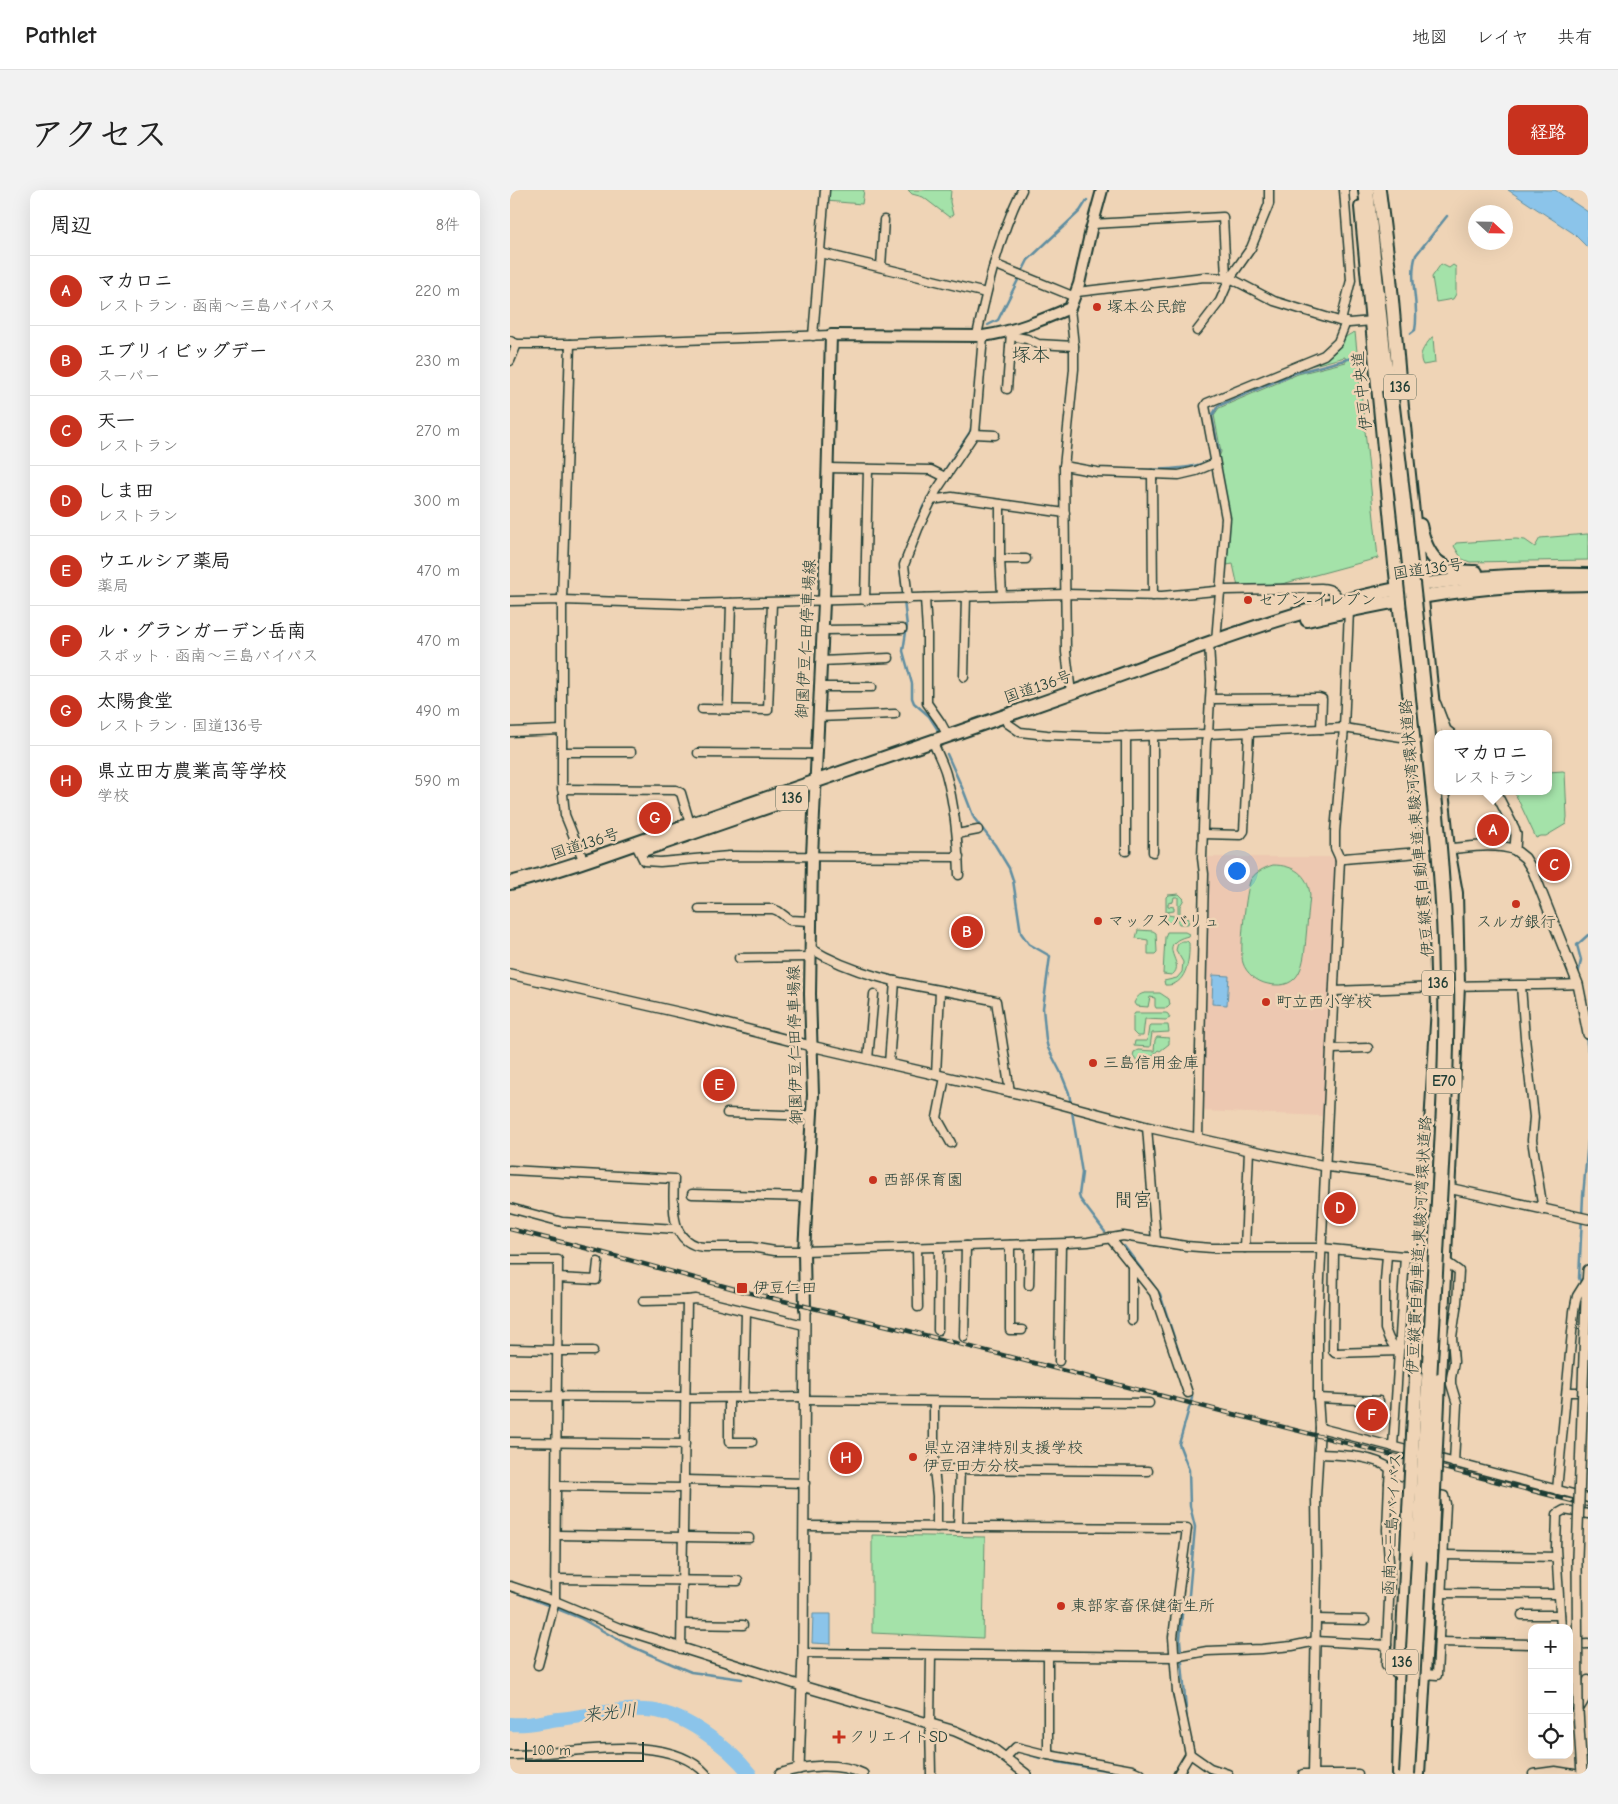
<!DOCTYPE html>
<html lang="ja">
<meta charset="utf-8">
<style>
body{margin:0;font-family:"Comic Neue","Klee One",sans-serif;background:#f2f2f2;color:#222}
.controls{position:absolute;right:15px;bottom:15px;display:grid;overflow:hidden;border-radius:10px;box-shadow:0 5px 20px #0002}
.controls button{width:45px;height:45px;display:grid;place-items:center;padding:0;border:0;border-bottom:1px solid #e0e0e0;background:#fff;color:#222;font:25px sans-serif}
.compass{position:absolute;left:958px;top:15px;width:45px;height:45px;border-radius:50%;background:#fff;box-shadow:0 5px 20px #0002;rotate:112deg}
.scale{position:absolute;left:15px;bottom:12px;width:119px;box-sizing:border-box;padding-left:5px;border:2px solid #1f3d34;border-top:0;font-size:14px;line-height:18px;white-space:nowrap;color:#1f3d34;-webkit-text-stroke:4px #efd4b6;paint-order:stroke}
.you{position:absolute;left:726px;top:680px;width:18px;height:18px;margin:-12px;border:4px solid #fff;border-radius:50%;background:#1a73e8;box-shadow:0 0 0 8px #1a73e833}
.badge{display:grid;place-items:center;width:32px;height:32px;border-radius:50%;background:#c8321e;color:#fff;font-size:16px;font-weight:700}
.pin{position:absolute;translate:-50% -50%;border:2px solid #fff;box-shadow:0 1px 5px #0006}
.popup{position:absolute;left:924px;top:540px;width:118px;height:65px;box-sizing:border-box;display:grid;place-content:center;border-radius:10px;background:#fff;filter:drop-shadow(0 1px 4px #0005);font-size:16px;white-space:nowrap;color:#767676}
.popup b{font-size:19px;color:#222}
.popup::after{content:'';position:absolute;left:50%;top:100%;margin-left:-10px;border:10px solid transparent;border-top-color:#fff}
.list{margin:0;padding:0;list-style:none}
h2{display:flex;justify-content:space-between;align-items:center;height:65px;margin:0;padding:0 20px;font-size:21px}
h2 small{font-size:16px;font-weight:400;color:#767676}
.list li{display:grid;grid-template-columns:32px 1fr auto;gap:15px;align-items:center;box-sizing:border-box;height:70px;padding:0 20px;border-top:1px solid #e0e0e0}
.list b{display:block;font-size:19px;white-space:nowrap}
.list p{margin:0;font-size:16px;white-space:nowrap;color:#767676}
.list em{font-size:16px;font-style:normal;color:#767676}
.icon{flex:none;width:28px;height:28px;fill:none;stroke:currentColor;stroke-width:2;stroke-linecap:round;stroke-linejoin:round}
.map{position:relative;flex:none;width:1078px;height:1584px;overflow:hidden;border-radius:10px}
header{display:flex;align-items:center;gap:30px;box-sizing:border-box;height:70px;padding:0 25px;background:#fff;border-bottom:1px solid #e0e0e0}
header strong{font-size:24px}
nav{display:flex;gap:28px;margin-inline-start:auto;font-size:18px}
.intro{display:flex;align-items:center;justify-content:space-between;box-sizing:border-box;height:120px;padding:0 30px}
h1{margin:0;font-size:35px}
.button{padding:12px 22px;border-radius:10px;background:#c8321e;color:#fff;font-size:18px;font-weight:700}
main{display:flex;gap:30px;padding:0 30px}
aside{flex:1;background:#fff;border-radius:10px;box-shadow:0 5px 20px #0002}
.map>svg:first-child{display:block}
</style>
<header>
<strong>Pathlet</strong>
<nav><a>地図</a><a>レイヤ</a><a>共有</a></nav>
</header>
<div class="intro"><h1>アクセス</h1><a class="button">経路</a></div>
<main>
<aside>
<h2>周辺<small>8件</small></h2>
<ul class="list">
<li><span class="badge">A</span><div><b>マカロニ</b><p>レストラン · 函南～三島バイパス</p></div><em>220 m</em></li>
<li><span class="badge">B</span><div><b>エブリィビッグデー</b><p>スーパー</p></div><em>230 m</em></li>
<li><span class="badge">C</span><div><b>天一</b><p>レストラン</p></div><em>270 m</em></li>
<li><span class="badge">D</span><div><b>しま田</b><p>レストラン</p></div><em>300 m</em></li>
<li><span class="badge">E</span><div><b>ウエルシア薬局</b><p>薬局</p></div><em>470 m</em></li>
<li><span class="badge">F</span><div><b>ル・グランガーデン岳南</b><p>スポット · 函南～三島バイパス</p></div><em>470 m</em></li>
<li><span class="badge">G</span><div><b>太陽食堂</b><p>レストラン · 国道136号</p></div><em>490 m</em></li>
<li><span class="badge">H</span><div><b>県立田方農業高等学校</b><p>学校</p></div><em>590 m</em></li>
</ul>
</aside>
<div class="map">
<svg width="1078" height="1584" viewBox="0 0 1078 1584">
<rect width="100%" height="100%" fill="#efd4b6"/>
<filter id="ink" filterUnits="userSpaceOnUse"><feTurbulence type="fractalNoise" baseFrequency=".02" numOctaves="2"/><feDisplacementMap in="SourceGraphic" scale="10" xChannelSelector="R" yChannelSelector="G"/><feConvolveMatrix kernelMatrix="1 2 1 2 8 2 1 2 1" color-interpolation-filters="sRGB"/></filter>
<g filter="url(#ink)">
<path fill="#edc8b1" d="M697 667H825L828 669 814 926 691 921 697 697 699 677Z"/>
<g fill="#a4e2a9" stroke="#62906e">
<path d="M317 0H354L352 14 316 11Z"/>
<path d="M398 0H441L440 12 443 25 439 27 413 7 402 4Z"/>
<path d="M931 74 939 78 943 75 946 77V104L943 109 926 112 922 87Z"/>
<path d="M845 142 868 368 761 397H728L723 374 717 375 720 326 709 267 711 262 704 225 709 218 788 184 836 172 835 167 792 178C805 174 819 169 828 159 836 149 831 148 845 142Z"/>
<path d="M922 147H923L925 173 913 175C907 164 915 156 922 147Z"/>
<path d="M1077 344H1078V370L960 372 952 369 944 356 946 353 1006 349 1015 350 1025 357 1030 348Z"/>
<path d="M1053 581 1055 582 1057 627 1056 634 1036 646H1031L1026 648 1004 601H1038V582Z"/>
<path d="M763 675C783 675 798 684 800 705 799 719 797 733 796 747 794 772 792 801 758 794 747 792 736 783 733 773 729 762 736 699 741 689 747 681 754 678 763 675Z"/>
<path d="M669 704 674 709 670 716V723L679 729 678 734H669L668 732V707H664L663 712 658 713V716L664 717V721L657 722 658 725 664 726V731L662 733 656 732V707L658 705Z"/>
<path d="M628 740 643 741 646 743 647 762 645 764H638V750L626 748Z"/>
<path d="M657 742H675L679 744 678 746C643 755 678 773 662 785L653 784 655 747Z"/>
<path d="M672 751H677L679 753C680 770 676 797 655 795L654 791 667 788 672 782 673 772 666 760 668 753Z"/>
<path d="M635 803H650L659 809 660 815 657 818H646L645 816V808L640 807 638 817 626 816 624 813C627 807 629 804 635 803Z"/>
<path d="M625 823H656L658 824 660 828 656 830 635 829 633 846H627L623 842V826Z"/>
<path d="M641 835H658L659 842 642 843 640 857 624 856 625 851H637L639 837Z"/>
<path d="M647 847 659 848V854L650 861 648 860 635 874 627 872 623 866 624 862 628 860 644 861 645 850Z"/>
<path d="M362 1345 475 1347 473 1448 362 1443Z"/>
</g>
<g fill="#8bc4ea" stroke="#608ea1">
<path d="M998 0H1045L1078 22V58L1063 43Z"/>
<path d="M703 785 719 786 717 815 702 814Z"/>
<path d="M303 1424H321V1454L302 1453Z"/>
</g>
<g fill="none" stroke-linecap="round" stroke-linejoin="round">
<g stroke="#608ea1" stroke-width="2.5">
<path d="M478 135 488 130 518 70 570 21 577 10"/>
<path d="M901 143 905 140C910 115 898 89 906 65L937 26"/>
<path d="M586 278C611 279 698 286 709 262L702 226 708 216 785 183 842 168"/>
<path d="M428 540 419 526 404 513 402 508V494L393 461 397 436 390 377 413 317 431 286 460 242 462 235"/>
<path d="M437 564 454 602 464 628 485 655 499 678 503 690 511 743 519 754 540 766 533 818 536 850 538 858 551 883 559 903 572 983 569 1005 570 1009 595 1042"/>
<path d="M1068 785 1071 770 1067 755 1078 745"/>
<path d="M1076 845 1078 861"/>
<path d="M614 1056 650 1104 682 1203V1208L669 1254 679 1280 680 1316 685 1337 679 1405 672 1424 670 1450 677 1531"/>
<path d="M1072 1095 1069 1088 1073 1006 1078 951"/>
<path d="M0 1400 70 1428 116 1454 164 1475 181 1482 232 1489"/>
<path d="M514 1563 530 1568"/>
<path d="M547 1572 619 1584"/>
</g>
<path stroke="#8bc4ea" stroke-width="14" d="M0 1534C16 1536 33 1531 49 1529 77 1526 107 1518 136 1520 172 1521 219 1557 240 1584"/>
<g stroke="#1f3d34" stroke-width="11">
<g id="minor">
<path d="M582 34 713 27 716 87"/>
<path d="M311 63 476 103"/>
<path d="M484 74 565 107"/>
<path d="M371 77 374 30"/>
<path d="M567 102 694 87 720 88 764 111 829 131 839 133 862 131"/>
<path d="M560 118 564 156V179L554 277 556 462 561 503"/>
<path d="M831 131 841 90 834 0"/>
<path d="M687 141 710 111 720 88 741 58 759 14V0"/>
<path d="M467 145C477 99 490 42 512 0"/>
<path d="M303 146 315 0"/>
<path d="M501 146 517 149 528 154 564 156"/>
<path d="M0 151 7 154H60L321 145"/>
<path d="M60 154 52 410V594L55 625 74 672"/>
<path d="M0 171 7 154"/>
<path d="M497 199 501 142"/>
<path d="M464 244 485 245"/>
<path d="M554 276 587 282 669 285 686 281 705 273"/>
<path d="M317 278 421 280 435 287"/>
<path d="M642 284 643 406"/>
<path d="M421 310 442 307 555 323"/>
<path d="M490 314V369"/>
<path d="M492 405 490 369H516"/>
<path d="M415 408 417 442V513L431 533 438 546"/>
<path d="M398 409 394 375 408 339 426 301 465 243 473 146"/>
<path d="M355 410 358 279"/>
<path d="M0 411 52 410 177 414 555 404 652 406 716 400 811 398C823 399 825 402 831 412"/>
<path d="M312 440 392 439"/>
<path d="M706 451 716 328 695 216 697 213 814 165 828 152 836 132"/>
<path d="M311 471 379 468"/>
<path d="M454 487 456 406"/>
<path d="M309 497H362"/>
<path d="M701 509 809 508 812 509 811 539"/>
<path d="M192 519 258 520 262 413"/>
<path d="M218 519 221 413"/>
<path d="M495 526 497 533 510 542 537 545 596 547 698 544 834 538 904 549"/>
<path d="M308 527 385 524"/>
<path d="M0 542 52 540"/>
<path d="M616 546V661"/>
<path d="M423 552C427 563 433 573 436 584 445 617 448 651 449 685"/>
<path d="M52 562H121"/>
<path d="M188 563 306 564"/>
<path d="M52 599 166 600 171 603 180 634"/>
<path d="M447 644 468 640"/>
<path d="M693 644 731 645 734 641 739 542"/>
<path d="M126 655 134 671 150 672 219 666 449 667"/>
<path d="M643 662V545"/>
<path d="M189 719H263L268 721 280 730 300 731"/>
<path d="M300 758C356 793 423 797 486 811L500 902"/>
<path d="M229 768 300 767"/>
<path d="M948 796C988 794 1028 796 1068 794"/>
<path d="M1011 796 1015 848 1024 927 1022 950 1033 1020"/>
<path d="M824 801 928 797"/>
<path d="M821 859 858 858"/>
<path d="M358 869 364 804"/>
<path d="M379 874 385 791"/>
<path d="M426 885 430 801"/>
<path d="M435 887 427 928 441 953"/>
<path d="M217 923 302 926"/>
<path d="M637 937 646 1051"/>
<path d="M688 948 694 684 692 668 696 552 698 544 701 491 699 453"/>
<path d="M0 980 164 989C163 1015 159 1054 194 1057H241L265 1061H294L558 1053 578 1052 613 1046 676 1056 702 1058H811L914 1068"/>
<path d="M182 1004 298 1007"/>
<path d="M0 1018 52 1032 167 1039"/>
<path d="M600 1048 644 1103 678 1203"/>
<path d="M500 1055V1140H512"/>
<path d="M407 1057 408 1117"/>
<path d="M735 1058 739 960"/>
<path d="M824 1060 823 1161 825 1163 889 1161"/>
<path d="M877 1065 875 1091V1139L879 1149 883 1155 890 1157"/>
<path d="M0 1070H48L45 1411 28 1475"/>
<path d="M935 1071 949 1081 947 1113 942 1147 944 1172 941 1188V1194L947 1214 944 1273"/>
<path d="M48 1088 86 1090 88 1072"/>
<path d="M519 1095 520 1054"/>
<path d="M133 1111 177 1110"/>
<path d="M622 1130V1076"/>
<path d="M428 1140 429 1057"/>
<path d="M454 1147 456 1056"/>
<path d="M0 1159 48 1160"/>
<path d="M48 1161H83"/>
<path d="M549 1171 551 1054"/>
<path d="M1057 1202H1078"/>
<path d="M0 1206 175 1207"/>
<path d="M175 1208 295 1207"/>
<path d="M219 1208V1252H242"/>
<path d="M234 1208 236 1122"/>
<path d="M808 1208 869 1211"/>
<path d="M295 1210 639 1213"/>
<path d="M424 1212V1279L427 1306V1337"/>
<path d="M810 1238 904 1262"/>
<path d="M0 1252 175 1254"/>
<path d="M883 1257 895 1066"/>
<path d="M809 1264C829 1265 865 1265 880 1279L879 1293"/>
<path d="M923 1267 1078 1308"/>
<path d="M424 1279 638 1281"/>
<path d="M175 1290 295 1293"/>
<path d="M47 1296 174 1298"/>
<path d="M1047 1300 1064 1121 1067 1106 1077 1090"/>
<path d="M295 1336 677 1338 663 1447 667 1502 680 1564 668 1584"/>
<path d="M448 1337 450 1279"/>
<path d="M47 1345 239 1348"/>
<path d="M934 1365 1046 1367"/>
<path d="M46 1389 228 1391"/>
<path d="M0 1396 45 1411 112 1439"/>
<path d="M932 1403 1048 1404"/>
<path d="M1012 1425H1050"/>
<path d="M806 1429 855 1430"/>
<path d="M172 1434 233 1435"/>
<path d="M1051 1438 1046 1358 1047 1324 1054 1320 1078 1324"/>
<path d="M929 1452 1022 1454"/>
<path d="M1059 1455 1078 1454"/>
<path d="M171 1459 177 1110 186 1109 294 1135"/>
<path d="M293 1463 664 1467 697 1461 752 1459 782 1456 806 1451 877 1455"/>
<path d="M421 1465 420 1533 421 1584"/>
<path d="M914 1484 927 1485 936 1314 934 1306 920 1303"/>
<path d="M891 1487 876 1475 880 1388 877 1340 879 1293 902 1298"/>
<path d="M1059 1506 1068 1521 1075 1509 1078 1490"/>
<path d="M680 1564 700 1578 718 1584"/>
<path d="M0 1565C54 1566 156 1539 196 1584"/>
<path d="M538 1565V1466"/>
<path d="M496 1567 506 1557 538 1565 622 1580 631 1584"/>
<path d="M793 1584H848"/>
<path d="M803 1584 807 1375 806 1307 810 1238 808 1208V1130L830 669 825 658V642L834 538 839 420"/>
<path d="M1023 1584 1045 1581 1064 1584"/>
</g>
</g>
<g stroke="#1f3d34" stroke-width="12">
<g id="tertiary">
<path d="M926 514 936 540 941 544"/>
<path d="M985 601 1004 638 1006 644 1005 660 1015 668 1023 681 1068 794 1078 844"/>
<path d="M830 669C860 666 890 665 920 661 943 659 984 651 1005 660"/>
<path d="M0 784 185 826 301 856 528 908 637 937 739 960 815 976 869 983 922 993"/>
<path d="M934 997 1078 1029"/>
<path d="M1076 1110 1078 1080"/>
<path d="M112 1439 292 1496 445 1541 481 1557 516 1584"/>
<path d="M1068 1521 1072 1584"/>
<path d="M289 1579 293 1463 295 1120"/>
<path d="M270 1584C295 1575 328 1572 353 1584"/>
</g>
</g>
<g stroke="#1f3d34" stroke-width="14">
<path id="secondary" d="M295 1120 294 1061 303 905 300 804 302 666 314 412 321 145 473 146C503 142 532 130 560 118L569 94 581 40 592 0"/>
</g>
<g stroke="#1f3d34" stroke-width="16">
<g id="trunk">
<path d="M869 0 880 88 889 188 928 564"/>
<path d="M851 17 885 374 904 549 920 661 925 710 928 817 906 1187"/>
<path d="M910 335C917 368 930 383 966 382"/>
<path d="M797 430C857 416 917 404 978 398 1011 394 1045 395 1078 394"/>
<path d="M133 660 266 614"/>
<path d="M0 693C68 676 132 650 199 628 320 587 442 545 563 502 676 462 790 415 909 395 964 386 1022 384 1078 385"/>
<path d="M929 1190 948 796 946 703 938 659 932 601"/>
<path d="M889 1584 891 1487 897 1360"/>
<path d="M908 1584 921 1367"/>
</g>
</g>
<g stroke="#1f3d34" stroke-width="18">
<path id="motorway" d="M856 0 874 171 880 200"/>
</g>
<use href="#minor" stroke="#efd4b6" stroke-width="8"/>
<use href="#tertiary" stroke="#efd4b6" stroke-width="9"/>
<use href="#secondary" stroke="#efd4b6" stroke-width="10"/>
<use href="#trunk" stroke="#efd4b6" stroke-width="12"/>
<use href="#motorway" stroke="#efd4b6" stroke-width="14"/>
<g stroke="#1f3d34" stroke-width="4.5">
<path id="rail" d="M0 1039 79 1059 232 1101 391 1139 1078 1315"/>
</g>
<use href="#rail" stroke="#efd4b6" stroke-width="2.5" stroke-dasharray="8" stroke-linecap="butt"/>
<g stroke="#1f3d34" stroke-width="12" stroke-linecap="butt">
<path id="tertiary-bridge" d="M1068 1521 1067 1367 1076 1110"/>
</g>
<g stroke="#1f3d34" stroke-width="16" stroke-linecap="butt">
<g id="trunk-bridge">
<path d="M897 1360 906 1187"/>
<path d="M921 1367 929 1190"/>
</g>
</g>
<g stroke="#1f3d34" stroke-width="18" stroke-linecap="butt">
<path id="motorway-bridge" d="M880 200C893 308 905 417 916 526 925 614 935 701 936 790 938 887 930 985 925 1083 916 1250 907 1417 897 1584"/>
</g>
<use href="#tertiary-bridge" stroke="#efd4b6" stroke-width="9"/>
<use href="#trunk-bridge" stroke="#efd4b6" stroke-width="12"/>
<use href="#motorway-bridge" stroke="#efd4b6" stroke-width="14"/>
</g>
</g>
<g fill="#c8321e" stroke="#efd4b6" stroke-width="2">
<circle cx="587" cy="117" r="5"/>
<circle cx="738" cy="410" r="5"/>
<circle cx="1006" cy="714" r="5"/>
<circle cx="588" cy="731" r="5"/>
<circle cx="756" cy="812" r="5"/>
<circle cx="583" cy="873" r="5"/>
<circle cx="363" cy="990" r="5"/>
<rect x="226" y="1092" width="12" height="12" rx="2.5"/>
<circle cx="403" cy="1267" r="5"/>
<circle cx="551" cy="1416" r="5"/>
<path d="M326.5 1539.5h5v5h5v5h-5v5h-5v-5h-5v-5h5z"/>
</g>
<g text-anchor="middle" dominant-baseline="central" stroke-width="5" stroke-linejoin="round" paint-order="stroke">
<g fill="#efd4b6" stroke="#5d6a5b" stroke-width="1">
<rect x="874" y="184.5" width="32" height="25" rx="4"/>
<rect x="266" y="595.5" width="32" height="25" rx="4"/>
<rect x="912" y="780.5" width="32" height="25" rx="4"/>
<rect x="916.5" y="878.5" width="35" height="25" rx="4"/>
<rect x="876" y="1459.5" width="32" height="25" rx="4"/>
</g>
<g font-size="15" font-weight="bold" fill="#1f3d34">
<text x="890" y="197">136</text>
<text x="282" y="608">136</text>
<text x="928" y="793">136</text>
<text x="934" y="891">E70</text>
<text x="892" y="1472">136</text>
</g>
<g font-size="16" fill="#1f3d34" stroke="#efd4b6" text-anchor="start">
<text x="597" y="117">塚本公民館</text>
<text x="748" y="410">セブン-イレブン</text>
<text x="598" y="731">マックスバリュ</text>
<text x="1006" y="732" text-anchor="middle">スルガ銀行</text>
<text x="766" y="812">町立西小学校</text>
<text x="593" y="873">三島信用金庫</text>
<text x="373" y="990">西部保育園</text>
<text x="243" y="1098">伊豆仁田</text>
<text x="413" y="1258">県立沼津特別支援学校<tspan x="413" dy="18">伊豆田方分校</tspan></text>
<text x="561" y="1416">東部家畜保健衛生所</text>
<text x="339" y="1547">クリエイトSD</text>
</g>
<g font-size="16" fill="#1f3d34" stroke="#efd4b6">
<text transform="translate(852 201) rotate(-96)">伊豆中央道</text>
<text transform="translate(918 379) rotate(-8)">国道136号</text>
<text transform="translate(296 449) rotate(-87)">御園伊豆仁田停車場線</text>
<text transform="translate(528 497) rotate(-19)">国道136号</text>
<text transform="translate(907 638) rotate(-95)">伊豆縦貫自動車道;東駿河湾環状道路</text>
<text transform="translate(75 654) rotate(-18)">国道136号</text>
<text transform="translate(285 855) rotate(-91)">御園伊豆仁田停車場線</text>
<text transform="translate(909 1055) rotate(-87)">伊豆縦貫自動車道;東駿河湾環状道路</text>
<text transform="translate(882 1334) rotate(-87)">函南～三島バイパス</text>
</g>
<g font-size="18" font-style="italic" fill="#2a4a46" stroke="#efd4b6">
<text transform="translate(100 1523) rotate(-6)">来光川</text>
</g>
<g font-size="19" fill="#1f3d34" stroke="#efd4b6">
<text x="521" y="165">塚本</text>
<text x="623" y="1010">間宮</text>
</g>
</g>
</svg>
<div class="controls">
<button>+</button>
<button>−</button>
<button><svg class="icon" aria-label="locate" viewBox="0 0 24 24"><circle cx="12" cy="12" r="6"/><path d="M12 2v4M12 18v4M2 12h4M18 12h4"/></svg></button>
</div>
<svg class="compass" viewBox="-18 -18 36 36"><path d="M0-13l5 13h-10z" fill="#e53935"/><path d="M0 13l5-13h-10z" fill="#767676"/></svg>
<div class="scale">100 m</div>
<div class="you"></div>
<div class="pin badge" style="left:983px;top:640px">A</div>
<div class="popup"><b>マカロニ</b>レストラン</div>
<div class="pin badge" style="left:457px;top:742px">B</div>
<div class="pin badge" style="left:1044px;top:675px">C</div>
<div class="pin badge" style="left:830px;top:1018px">D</div>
<div class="pin badge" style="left:209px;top:895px">E</div>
<div class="pin badge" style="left:862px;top:1225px">F</div>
<div class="pin badge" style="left:145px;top:628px">G</div>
<div class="pin badge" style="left:336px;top:1268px">H</div>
</div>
</main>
